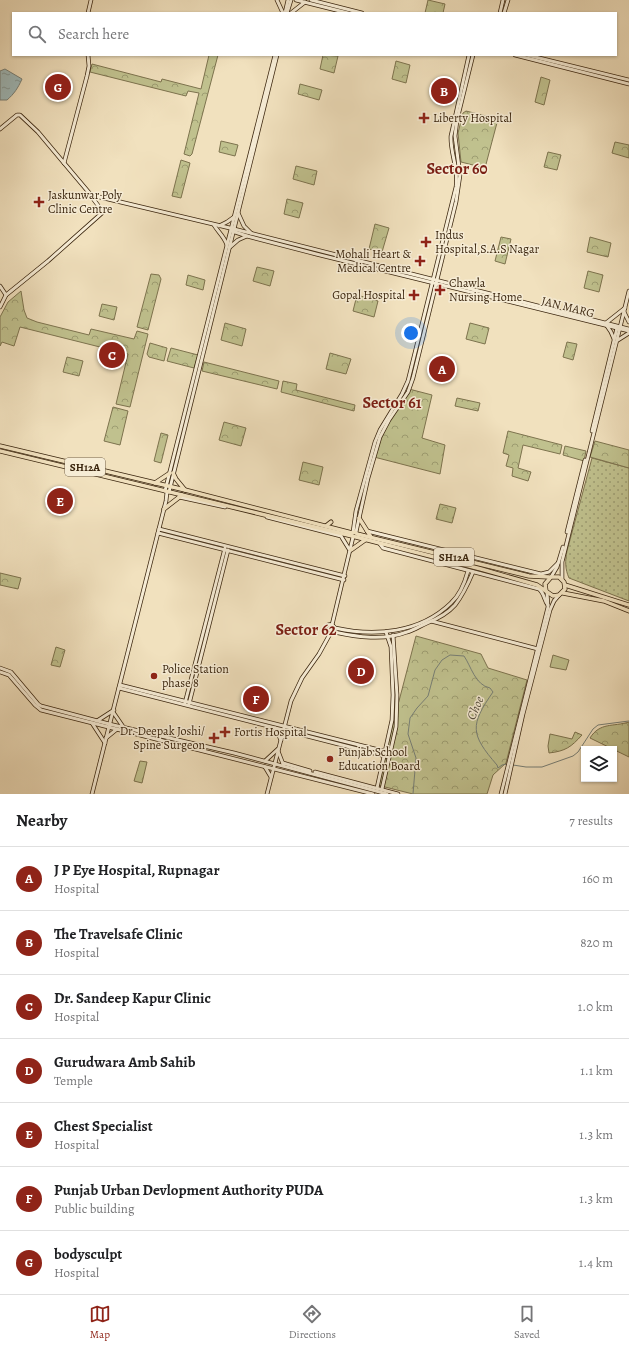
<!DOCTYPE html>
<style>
body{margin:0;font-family:Alegreya,serif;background:#f6f6f6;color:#202124}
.controls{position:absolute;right:12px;bottom:12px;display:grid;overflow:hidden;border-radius:0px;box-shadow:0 1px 3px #0004}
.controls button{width:36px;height:36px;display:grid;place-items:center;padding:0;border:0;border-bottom:1px solid #e0e0e0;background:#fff;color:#202124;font:20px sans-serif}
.you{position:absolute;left:411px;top:333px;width:14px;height:14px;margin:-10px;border:3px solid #fff;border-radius:50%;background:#1a73e8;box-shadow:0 0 0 6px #1a73e833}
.badge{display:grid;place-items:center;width:26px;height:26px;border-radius:50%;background:#8f2418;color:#fff;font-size:13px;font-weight:700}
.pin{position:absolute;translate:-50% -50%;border:2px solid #fff;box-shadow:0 1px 4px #0006}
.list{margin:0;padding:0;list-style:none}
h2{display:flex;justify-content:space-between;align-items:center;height:52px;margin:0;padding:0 16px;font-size:17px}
h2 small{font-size:13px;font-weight:400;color:#757577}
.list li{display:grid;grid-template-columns:26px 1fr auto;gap:12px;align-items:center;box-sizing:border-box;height:64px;padding:0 16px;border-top:1px solid #e0e0e0}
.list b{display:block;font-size:15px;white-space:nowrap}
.list p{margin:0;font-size:13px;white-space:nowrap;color:#757577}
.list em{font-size:13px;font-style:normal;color:#757577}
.icon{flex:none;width:22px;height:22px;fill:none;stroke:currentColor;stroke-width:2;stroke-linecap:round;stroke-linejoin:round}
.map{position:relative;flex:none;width:629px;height:794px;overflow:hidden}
.search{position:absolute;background:#fff;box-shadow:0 1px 3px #0004;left:12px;right:12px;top:12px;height:44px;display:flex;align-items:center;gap:10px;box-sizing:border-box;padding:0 14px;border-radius:0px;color:#757577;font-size:15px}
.sheet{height:500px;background:#fff}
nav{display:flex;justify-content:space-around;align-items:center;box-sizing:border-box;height:56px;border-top:1px solid #e0e0e0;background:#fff;font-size:11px;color:#757577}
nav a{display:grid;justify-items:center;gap:2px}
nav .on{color:#8f2418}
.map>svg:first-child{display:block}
</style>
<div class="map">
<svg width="629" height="794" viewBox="0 0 629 794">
<defs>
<pattern id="grass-dots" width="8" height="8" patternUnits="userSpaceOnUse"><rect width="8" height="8" fill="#c0c18e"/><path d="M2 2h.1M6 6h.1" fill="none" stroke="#9d9d72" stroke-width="1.8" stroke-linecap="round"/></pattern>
<pattern id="park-crowns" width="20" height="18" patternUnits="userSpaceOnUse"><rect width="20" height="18" fill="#c0c18e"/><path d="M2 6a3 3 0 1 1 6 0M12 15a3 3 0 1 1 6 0" fill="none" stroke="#9d9d72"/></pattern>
<pattern id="water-ripples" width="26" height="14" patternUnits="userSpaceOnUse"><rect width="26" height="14" fill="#9fbbbc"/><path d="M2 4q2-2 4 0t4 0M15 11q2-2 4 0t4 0" fill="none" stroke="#839897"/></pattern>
</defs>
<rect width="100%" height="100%" fill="#f1e1be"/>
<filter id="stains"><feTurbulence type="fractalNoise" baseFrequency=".005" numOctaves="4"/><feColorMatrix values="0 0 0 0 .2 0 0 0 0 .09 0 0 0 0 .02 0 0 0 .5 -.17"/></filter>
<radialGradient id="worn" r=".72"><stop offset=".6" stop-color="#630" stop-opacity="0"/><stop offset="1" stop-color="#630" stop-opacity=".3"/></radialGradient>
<path fill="url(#grass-dots)" stroke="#7d734e" d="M592 458 629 468V601L569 578C565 569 565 561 567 551Z"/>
<g fill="url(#park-crowns)" stroke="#7d734e">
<path d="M428 0 445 4 443 13H425Z"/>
<path d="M209 55H218L192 154 190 156 184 154 199 93 188 91 186 96 90 72 92 64 161 82 162 79 201 89Z"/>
<path d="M323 55 338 56 334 73 320 69Z"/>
<path d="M396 61 410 65 406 83 392 79Z"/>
<path d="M541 77 550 80 544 105 535 102Z"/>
<path d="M300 84 322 90 319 100 298 94Z"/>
<path d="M466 111 498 119 485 168 461 162 458 133 463 113Z"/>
<path d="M221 141 238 145 235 156 219 152Z"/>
<path d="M615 142 629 145V158L612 153Z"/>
<path d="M548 152 561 155 557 170 544 167Z"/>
<path d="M181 160 190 163 181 198 172 196Z"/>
<path d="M296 166 317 171 314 185 293 179Z"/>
<path d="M287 199 303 203 299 218 284 214Z"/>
<path d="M375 224 389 228 382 252 369 249Z"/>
<path d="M501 237 511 239 505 264 495 261Z"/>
<path d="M590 237 611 243 608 257 587 252Z"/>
<path d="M257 267 274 271 270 286 253 281Z"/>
<path d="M588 271 603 275 599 292 584 288Z"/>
<path d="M151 274 159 275 161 279 148 330 137 327Z"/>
<path d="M188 275 205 280 203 290 186 285Z"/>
<path d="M21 291 24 310 27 318 37 322 89 335 91 329 134 339 137 331 148 334 130 407 116 404 128 354 20 327 14 346 2 342 0 346V317L8 302Z"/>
<path d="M357 295 378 301 374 317 353 311Z"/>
<path d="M102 304 117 307 114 320 99 316Z"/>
<path d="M225 323 246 329 242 346 221 340Z"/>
<path d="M470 323 489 328 485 344 466 339Z"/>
<path d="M567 342 577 344 573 360 563 357Z"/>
<path d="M150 343 167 348 164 361 149 357 147 354Z"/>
<path d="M171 348 198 355 194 368 167 361Z"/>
<path d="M330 353 351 359 346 374 326 369Z"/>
<path d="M67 357 83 361 79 376 63 372Z"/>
<path d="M204 362 279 381 277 389 202 371Z"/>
<path d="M283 381 297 384 296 390 355 405 354 411 281 392Z"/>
<path d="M409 389 432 395 422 438 445 445 440 474 374 457 380 437Z"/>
<path d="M457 398 480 403 478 411 455 406Z"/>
<path d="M113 407 128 411 120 445 104 441Z"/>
<path d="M224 422 246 428 241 446 219 440Z"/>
<path d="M508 431 562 445 560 454 523 445 518 468 531 472 528 481 512 476 513 468 506 466 509 455 503 453Z"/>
<path d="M161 433 168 435 161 463 154 461Z"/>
<path d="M595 441 629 450V468L590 457Z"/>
<path d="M565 446 586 451 584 461 563 455Z"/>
<path d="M303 462 323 467 319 485 299 480Z"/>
<path d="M440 504 456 508 452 523 436 519Z"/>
<path d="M0 573 21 578 18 589 0 585Z"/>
<path d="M416 636 481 654 488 668 527 680 506 763 493 775 487 794H413L377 785Z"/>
<path d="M56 647 65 650 60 667 51 665Z"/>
<path d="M629 722V757L590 738C600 722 613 727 629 722Z"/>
<path d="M575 732 582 735C571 747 566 751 549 753L548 746 550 734 572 739Z"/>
<path d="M140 761 147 762 142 783 134 781Z"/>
</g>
<path fill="#c0c18e" stroke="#7d734e" d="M553 655 569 660 566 670 550 667Z"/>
<path fill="url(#water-ripples)" stroke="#777f76" d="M5 69 22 79C18 88 14 94 7 100H0V71Z"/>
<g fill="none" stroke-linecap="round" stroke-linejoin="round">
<g stroke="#777f76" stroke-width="1">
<path d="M513 765 526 767H542L573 756 578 752 593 729 598 725 629 721"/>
<path d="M413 794 416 758 408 734 410 718 417 708 428 696 435 670 442 660 450 655 464 656C471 666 475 685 490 688L493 692C470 725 470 734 497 765L498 768 502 765 508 764"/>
</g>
<g stroke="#3a250e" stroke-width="4.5">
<g id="secondary">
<path d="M277 0 283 13"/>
<path d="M296 0 348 13"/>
<path d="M311 0 362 13"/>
<path d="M88 13 91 0"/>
<path d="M285 13 288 0"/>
<path d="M287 13 291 0"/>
<path d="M291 13 305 2"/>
<path d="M500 13 503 0"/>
<path d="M504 13 508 0"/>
<path d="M88 55 89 66 87 76 64 163 91 195 234 229 629 329"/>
<path d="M515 55 629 84"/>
<path d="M527 55 629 80"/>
<path d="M0 129 17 115H20L38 132 64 163"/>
<path d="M238 213 244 226 251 233"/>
<path d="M214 225C218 232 224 236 227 245"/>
<path d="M219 226 227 222 234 217"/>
<path d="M232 231 247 236 316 254 629 331"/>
<path d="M230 247 238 240 247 236"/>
<path d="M0 286 6 295 0 307"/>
<path d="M6 295 48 261 102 213 103 212 91 196"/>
<path d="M624 312 629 322"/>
<path d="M606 323 625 308"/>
<path d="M607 326 611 332 614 339"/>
<path d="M618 340 629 333"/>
<path d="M592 431 617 328"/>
<path d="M165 491 275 55"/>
<path d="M169 492 277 55"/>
<path d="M179 497 225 507"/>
<path d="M267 517 341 536 349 549"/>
<path d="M159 529 345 576"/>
<path d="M367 531 541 574 549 572 558 563"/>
<path d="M353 532 356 511 375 442 380 430 402 394 408 381 456 187C459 169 450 153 451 136L469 55"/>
<path d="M356 532 368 478 380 437 389 420 408 392 413 378 456 202 460 175 455 136 457 120 473 55"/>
<path d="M567 532 585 460"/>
<path d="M158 533 344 580"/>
<path d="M380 544 383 548 539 589C545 594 544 601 548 605"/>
<path d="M551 577 557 567 563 547"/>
<path d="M562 579V562L629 291"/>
<path d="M431 621 538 649"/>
<circle cx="330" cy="629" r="4.5"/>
<path d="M332 625 353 537"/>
<path d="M335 628C375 637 420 633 451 603 460 595 465 582 468 571"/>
<path d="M334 632C357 637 384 641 407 632 414 630 420 626 427 623 437 619 448 613 455 605 463 595 468 584 473 572"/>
<path d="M0 668 11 672 38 704 41 706 109 724 234 753 387 794"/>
<path d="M0 672 9 675 35 705 41 710 373 794"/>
<path d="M120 685 391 753"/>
<path d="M119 688 389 757"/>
<path d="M185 703 225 548"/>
<path d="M189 704 228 550"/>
<path d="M113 712 124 728"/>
<path d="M97 721 114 710"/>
<path d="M92 723 105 743"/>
<path d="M275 728 281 740"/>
<path d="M106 738 117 729"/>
<path d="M281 738 291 732"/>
<path d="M278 751 283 764"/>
<path d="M265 761 278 749"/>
<path d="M283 763 310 771"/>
<path d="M265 767 271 777"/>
<path d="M315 772 398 794"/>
<path d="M377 788 392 720 393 695 391 647 386 632"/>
<path d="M382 789 396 727 397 695 393 635"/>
<path d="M92 794 166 501 167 492"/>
<path d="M267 794 291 701 302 678 319 654 330 634"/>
<path d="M501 794 548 607 547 592"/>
<path d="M505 794 523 714 550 610 554 601 559 595"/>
</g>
</g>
<g stroke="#3a250e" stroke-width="5">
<g id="primary">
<path d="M0 446 185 490 352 533"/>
<path d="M0 451 352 536 481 569 537 585 553 596 559 595 565 589 564 582 559 577H551L545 584 546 591"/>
<path d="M173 473 176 479 185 490"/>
<path d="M155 483 170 473"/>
<path d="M164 509 182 495"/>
<path d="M359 518 371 537"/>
<path d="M326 526 331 522"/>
<path d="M352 533 355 532 357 534 529 576 549 577"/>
<path d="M351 550 365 540"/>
<path d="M565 585 629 605"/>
<path d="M563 593 604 601 629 611"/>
</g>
</g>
<use href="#secondary" stroke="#f6ecd5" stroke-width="3"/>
<use href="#primary" stroke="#f1e1be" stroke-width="3.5"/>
</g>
<g fill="#8f2418" stroke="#f6ecd5" stroke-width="1.5">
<path d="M422 112h4v4h4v4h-4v4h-4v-4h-4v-4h4z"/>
<path d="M37 196h4v4h4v4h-4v4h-4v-4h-4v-4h4z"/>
<path d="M424 236h4v4h4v4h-4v4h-4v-4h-4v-4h4z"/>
<path d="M418 255h4v4h4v4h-4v4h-4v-4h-4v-4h4z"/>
<path d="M438 284h4v4h4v4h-4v4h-4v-4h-4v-4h4z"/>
<path d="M412 289h4v4h4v4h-4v4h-4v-4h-4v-4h4z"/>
<circle cx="154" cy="676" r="4"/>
<path d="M223 726h4v4h4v4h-4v4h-4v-4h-4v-4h4z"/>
<path d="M212 732h4v4h4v4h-4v4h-4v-4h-4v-4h4z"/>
<circle cx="330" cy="759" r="4"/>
</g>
<g text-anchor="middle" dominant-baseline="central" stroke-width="3" stroke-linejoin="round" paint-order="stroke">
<g fill="#f6ecd5" stroke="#72614a" stroke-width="1">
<rect x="65" y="458" width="40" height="18" rx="3"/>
<rect x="434" y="548" width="40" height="18" rx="3"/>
</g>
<g font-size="11" font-weight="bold" fill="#3a250e">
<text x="85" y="467">SH12A</text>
<text x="454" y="557">SH12A</text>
</g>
<g font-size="12" fill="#3a250e" stroke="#f6ecd5" text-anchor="start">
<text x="433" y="118">Liberty Hospital</text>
<text x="48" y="195">Jaskunwar Poly<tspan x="48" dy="14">Clinic Centre</tspan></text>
<text x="435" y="235">Indus<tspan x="435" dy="14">Hospital,S.A.S Nagar</tspan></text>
<text x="411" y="254" text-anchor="end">Mohali Heart &amp;<tspan x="411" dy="14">Medical Centre</tspan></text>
<text x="449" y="283">Chawla<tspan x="449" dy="14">Nursing Home</tspan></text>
<text x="405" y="295" text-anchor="end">Gopal Hospital</text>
<text x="162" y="669">Police Station<tspan x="162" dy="14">phase 8</tspan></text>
<text x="205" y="731" text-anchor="end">Dr. Deepak Joshi/<tspan x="205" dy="14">Spine Surgeon</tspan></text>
<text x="234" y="732">Fortis Hospital</text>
<text x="338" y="752">Punjab School<tspan x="338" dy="14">Education Board</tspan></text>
</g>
<g font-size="12" fill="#3a250e" stroke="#f6ecd5">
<text transform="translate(568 307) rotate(14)">JAN MARG</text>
</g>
<g font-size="13" font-style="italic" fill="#585242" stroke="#f6ecd5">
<text transform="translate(475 708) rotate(-66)">Choe</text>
</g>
<g font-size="16" font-weight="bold" fill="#7a1f14" stroke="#f6ecd5">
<text x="457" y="169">Sector 60</text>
<text x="392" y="403">Sector 61</text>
<text x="306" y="630">Sector 62</text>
</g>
</g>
<rect width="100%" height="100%" filter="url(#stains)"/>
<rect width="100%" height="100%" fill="url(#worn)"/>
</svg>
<div class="controls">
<button><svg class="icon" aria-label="layers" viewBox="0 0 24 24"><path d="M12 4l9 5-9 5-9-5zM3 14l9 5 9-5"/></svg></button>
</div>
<div class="you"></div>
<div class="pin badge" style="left:442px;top:369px">A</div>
<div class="pin badge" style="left:444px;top:91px">B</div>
<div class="pin badge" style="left:112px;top:355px">C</div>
<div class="pin badge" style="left:361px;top:671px">D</div>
<div class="pin badge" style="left:60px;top:501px">E</div>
<div class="pin badge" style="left:256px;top:699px">F</div>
<div class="pin badge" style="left:58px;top:87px">G</div>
<div class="search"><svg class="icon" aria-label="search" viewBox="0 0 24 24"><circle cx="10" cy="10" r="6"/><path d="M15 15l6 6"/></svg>Search here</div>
</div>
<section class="sheet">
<h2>Nearby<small>7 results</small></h2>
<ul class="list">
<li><span class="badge">A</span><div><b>J P Eye Hospital, Rupnagar</b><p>Hospital</p></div><em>160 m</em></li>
<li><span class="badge">B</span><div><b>The Travelsafe Clinic</b><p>Hospital</p></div><em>820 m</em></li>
<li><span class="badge">C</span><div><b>Dr. Sandeep Kapur Clinic</b><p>Hospital</p></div><em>1.0 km</em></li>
<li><span class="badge">D</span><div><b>Gurudwara Amb Sahib</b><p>Temple</p></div><em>1.1 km</em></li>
<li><span class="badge">E</span><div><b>Chest Specialist</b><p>Hospital</p></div><em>1.3 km</em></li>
<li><span class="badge">F</span><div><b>Punjab Urban Devlopment Authority PUDA</b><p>Public building</p></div><em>1.3 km</em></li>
<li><span class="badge">G</span><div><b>bodysculpt</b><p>Hospital</p></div><em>1.4 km</em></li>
</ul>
</section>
<nav>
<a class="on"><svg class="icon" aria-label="map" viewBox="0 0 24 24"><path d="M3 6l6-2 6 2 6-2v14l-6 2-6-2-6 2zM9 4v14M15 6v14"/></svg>Map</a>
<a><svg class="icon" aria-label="directions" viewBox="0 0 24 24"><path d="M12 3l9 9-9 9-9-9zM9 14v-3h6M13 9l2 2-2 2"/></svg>Directions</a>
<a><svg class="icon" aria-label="saved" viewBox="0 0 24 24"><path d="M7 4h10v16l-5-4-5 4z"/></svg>Saved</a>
</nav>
